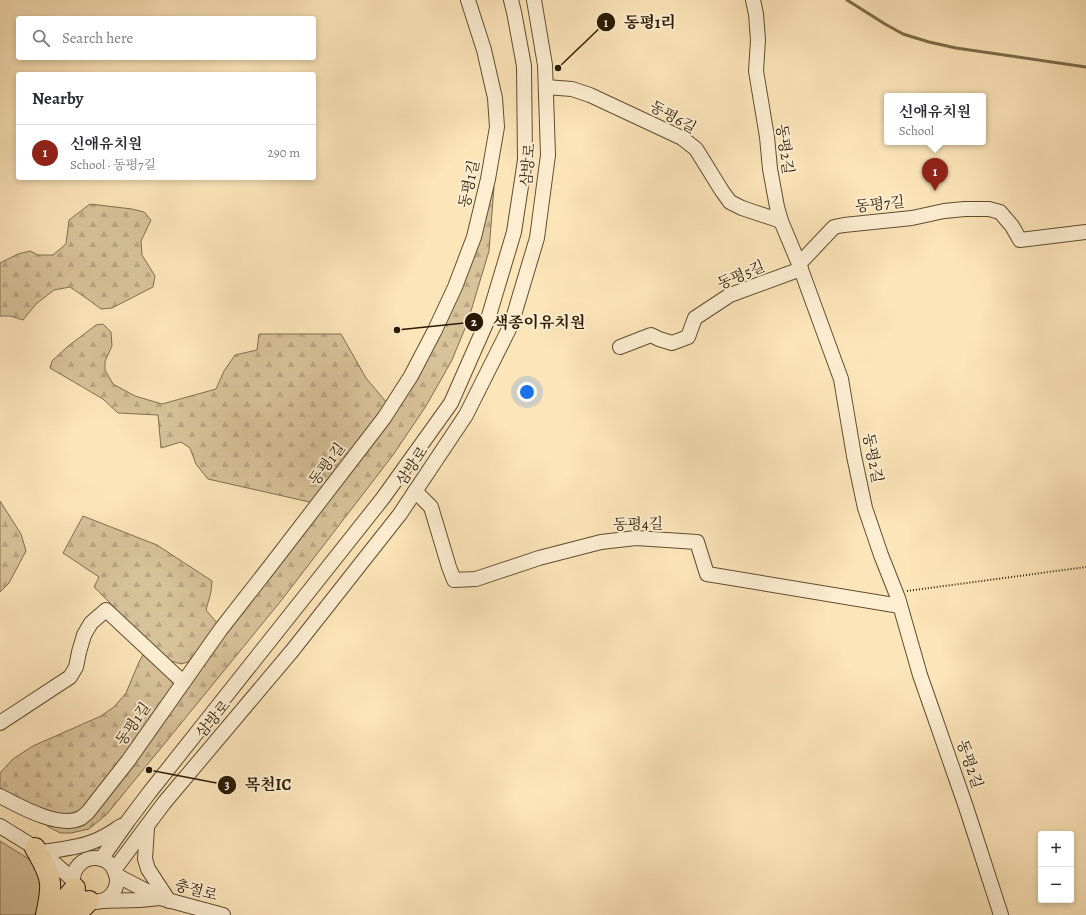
<!DOCTYPE html>
<meta charset="utf-8">
<style>
body{margin:0;font-family:Alegreya,"Noto Serif KR",serif;background:#f7f7f7;color:#2b2b33}
.controls{position:absolute;right:12px;bottom:12px;display:grid;overflow:hidden;border-radius:4px;box-shadow:0 2px 6px #0003}
.controls button{width:36px;height:36px;display:grid;place-items:center;padding:0;border:0;border-bottom:1px solid #e1e1e2;background:#fff;color:#2b2b33;font:20px sans-serif}
.you{position:absolute;left:527px;top:392px;width:14px;height:14px;margin:-10px;border:3px solid #fff;border-radius:50%;background:#1a73e8;box-shadow:0 0 0 6px #1a73e833}
.badge{display:grid;place-items:center;width:26px;height:26px;border-radius:50%;background:#8f2418;color:#fff;font-size:13px;font-weight:700}
.pin{position:absolute;translate:-50% -33px;filter:drop-shadow(0 1px 2px #0008)}
.pin::after{content:'';position:absolute;top:21px;width:14px;height:12px;background:inherit;clip-path:polygon(0 0,100% 0,50% 100%)}
.popup{position:absolute;left:884px;top:93px;width:102px;height:52px;box-sizing:border-box;display:grid;place-content:center;border-radius:4px;background:#fff;filter:drop-shadow(0 1px 3px #0005);font-size:13px;white-space:nowrap;color:#7c7c81}
.popup b{font-size:15px;color:#2b2b33}
.popup::after{content:'';position:absolute;left:50%;top:100%;margin-left:-8px;border:8px solid transparent;border-top-color:#fff}
.list{margin:0;padding:0;list-style:none}
h2{display:flex;justify-content:space-between;align-items:center;height:52px;margin:0;padding:0 16px;font-size:17px}
h2 small{font-size:13px;font-weight:400;color:#7c7c81}
.list li{display:grid;grid-template-columns:26px 1fr auto;gap:12px;align-items:center;box-sizing:border-box;height:56px;padding:0 16px;border-top:1px solid #e1e1e2}
.list b{display:block;font-size:15px;white-space:nowrap}
.list p{margin:0;font-size:13px;white-space:nowrap;color:#7c7c81}
.list em{font-size:13px;font-style:normal;color:#7c7c81}
.icon{flex:none;width:22px;height:22px;fill:none;stroke:currentColor;stroke-width:2;stroke-linecap:round;stroke-linejoin:round}
.map{position:relative;flex:none;width:1086px;height:915px;overflow:hidden}
.search{position:absolute;background:#fff;box-shadow:0 2px 6px #0003;left:16px;top:16px;width:300px;height:44px;display:flex;align-items:center;gap:10px;box-sizing:border-box;padding:0 14px;border-radius:4px;color:#7c7c81;font-size:15px}
.panel{position:absolute;background:#fff;box-shadow:0 2px 6px #0003;left:16px;top:72px;width:300px;height:108px;border-radius:4px}
.map>svg:first-child{display:block}
</style>
<div class="map">
<svg width="1086" height="915" viewBox="0 0 1086 915">
<defs>
<pattern id="forest-firs" width="22" height="20" patternUnits="userSpaceOnUse"><rect width="22" height="20" fill="#d8c29a"/><path d="M5 1l3.5 6h-7zM16 11l3.5 6h-7z" fill="#baa683"/></pattern>
</defs>
<rect width="100%" height="100%" fill="#fce5b9"/>
<filter id="stains"><feTurbulence type="fractalNoise" baseFrequency=".005" numOctaves="4"/><feColorMatrix values="0 0 0 0 .2 0 0 0 0 .09 0 0 0 0 .02 0 0 0 .5 -.17"/></filter>
<radialGradient id="worn" r=".72"><stop offset=".6" stop-color="#630" stop-opacity="0"/><stop offset="1" stop-color="#630" stop-opacity=".3"/></radialGradient>
<path fill="#d8c29a" stroke="#826e4e" d="M0 841 40 866 46 897 34 915H0Z"/>
<g fill="url(#forest-firs)" stroke="#826e4e">
<path d="M494 187 489 251 468 321 452 360 426 406 393 455 280 602 107 814 89 829 71 833H60L47 826 69 825 180 695 266 580 369 446 483 225Z"/>
<path d="M90 204 132 209 144 212 151 220 141 241 142 255 155 276 153 287 112 308 101 309 89 300 70 287 54 290 36 304 23 320 10 316H0V263L18 254 30 251 38 255H53L66 244 69 220Z"/>
<path d="M103 324 111 332 112 346 105 361V370L113 384 135 396 162 404 216 389 224 371 235 355 257 350 259 334H341L366 378 387 403 314 503 208 479 196 464 190 448 181 442 161 448 158 415 118 413 103 399 50 368 52 361 67 347 96 325Z"/>
<path d="M0 501 21 534 26 551 9 583 0 592Z"/>
<path d="M83 516 157 545 212 581 211 592 206 610 218 624 188 662 181 664 171 661 157 650 94 587 99 577 63 553Z"/>
<path d="M143 655 160 667 174 685 89 806C86 809 82 812 79 813 57 824 20 799 0 789V773L13 759 33 746 101 716 114 707 126 693 139 662Z"/>
</g>
<g fill="none" stroke-linecap="round" stroke-linejoin="round">
<path stroke="#7e6a4a" stroke-width="3" d="M847 0 885 24 903 34 929 42 956 48 1086 67"/>
<g stroke="#5f4d2f" stroke-width="16">
<g id="minor">
<path d="M753 0 756 14 758 40 756 71 767 137 770 169 777 207 781 221 799 264 841 379 854 456 865 508 881 555 898 598 920 675 966 807 1001 915"/>
<path d="M546 87 572 89 590 95 682 138 696 149 722 191 730 202 742 208 781 221"/>
<path d="M799 264 834 227 844 225 912 218 944 211 965 209H989L1000 212 1012 226 1020 240 1086 232"/>
<path d="M620 347 651 335 659 339 672 343 688 337 695 318 730 295 801 269"/>
<path d="M415 491 431 507 449 567 454 580 476 579 539 558 601 542 636 538 697 542 707 574 900 606"/>
<path d="M0 723 70 677 76 667 79 652 84 635 91 623 106 610 183 682"/>
<path d="M0 796C19 806 59 829 81 818 83 816 86 814 88 812L128 761 221 629 271 565 384 418 411 376 435 330 455 287 474 237 488 179 497 127 495 98 484 50 468 0"/>
<path d="M0 826 42 852 73 880"/>
<path d="M147 828 145 859 148 869 169 901"/>
<path d="M42 852C63 849 86 847 105 836 111 833 116 829 121 826"/>
<circle cx="95" cy="880" r="22"/>
<path d="M101 859 128 821 149 793 383 498 451 403 488 319 514 232 525 160 524 66 514 12 511 0"/>
<path d="M114 870 164 803 292 651 400 514 466 415 511 325 537 238 548 155 545 65 534 0"/>
<path d="M116 875 160 898 223 915"/>
<path d="M100 901 140 900 160 898"/>
</g>
</g>
<g stroke="#2b1a01" stroke-width="22">
<g id="highway">
<path d="M35 848C41 859 49 871 50 883 51 893 48 905 46 915"/>
<path d="M52 915 75 888"/>
<path d="M75 915 89 901"/>
</g>
</g>
<path stroke="#2b1a01" stroke-width="2" stroke-dasharray="1 2" stroke-linecap="butt" d="M907 591 1086 567"/>
<use href="#minor" stroke="#fdeed2" stroke-width="14"/>
<use href="#highway" stroke="#fce5b9" stroke-width="20"/>
</g>
<g text-anchor="middle" dominant-baseline="central" stroke-width="4" stroke-linejoin="round" paint-order="stroke">
<g font-size="15" fill="#2b1a01" stroke="#fdeed2">
<text transform="translate(673 117) rotate(29)">동평6길</text>
<text transform="translate(785 149) rotate(82)">동평2길</text>
<text transform="translate(528 165) rotate(-85)">삼방로</text>
<text transform="translate(469 184) rotate(-78)">동평1길</text>
<text transform="translate(880 204) rotate(-6)">동평7길</text>
<text transform="translate(741 275) rotate(-23)">동평5길</text>
<text transform="translate(873 458) rotate(79)">동평2길</text>
<text transform="translate(327 464) rotate(-53)">동평1길</text>
<text transform="translate(412 466) rotate(-56)">삼방로</text>
<text transform="translate(638 524) rotate(-1)">동평4길</text>
<text transform="translate(213 719) rotate(-50)">삼방로</text>
<text transform="translate(133 724) rotate(-55)">동평1길</text>
<text transform="translate(970 764) rotate(71)">동평2길</text>
<text transform="translate(196 890) rotate(15)">충절로</text>
</g>
</g>
<path fill="none" stroke="#2b1a01" stroke-width="1.5" d="M558 68L606 22M397 330L474 322M149 770L227 785"/>
<g fill="#2b1a01" stroke="#fdeed2" stroke-width="1.5">
<circle cx="558" cy="68" r="4"/>
<circle cx="397" cy="330" r="4"/>
<circle cx="149" cy="770" r="4"/>
<circle cx="606" cy="22" r="10"/>
<circle cx="474" cy="322" r="10"/>
<circle cx="227" cy="785" r="10"/>
</g>
<g font-size="12" text-anchor="middle" font-weight="bold" fill="#fff">
<text x="606" y="27">1</text>
<text x="474" y="326">2</text>
<text x="227" y="789">3</text>
</g>
<g font-size="16" text-anchor="middle" font-weight="bold" fill="#2b1a01" stroke="#fdeed2" stroke-width="4" stroke-linejoin="round" paint-order="stroke">
<text x="650" y="28">동평1리</text>
<text x="539" y="328">색종이유치원</text>
<text x="268" y="790">목천IC</text>
</g>
<rect width="100%" height="100%" filter="url(#stains)"/>
<rect width="100%" height="100%" fill="url(#worn)"/>
</svg>
<div class="controls">
<button>+</button>
<button>−</button>
</div>
<div class="you"></div>
<div class="pin badge" style="left:935px;top:191px">1</div>
<div class="popup"><b>신애유치원</b>School</div>
<div class="search"><svg class="icon" aria-label="search" viewBox="0 0 24 24"><circle cx="10" cy="10" r="6"/><path d="M15 15l6 6"/></svg>Search here</div>
<section class="panel">
<h2>Nearby<small></small></h2>
<ul class="list">
<li><span class="badge">1</span><div><b>신애유치원</b><p>School · 동평7길</p></div><em>290 m</em></li>
</ul>
</section>
</div>
